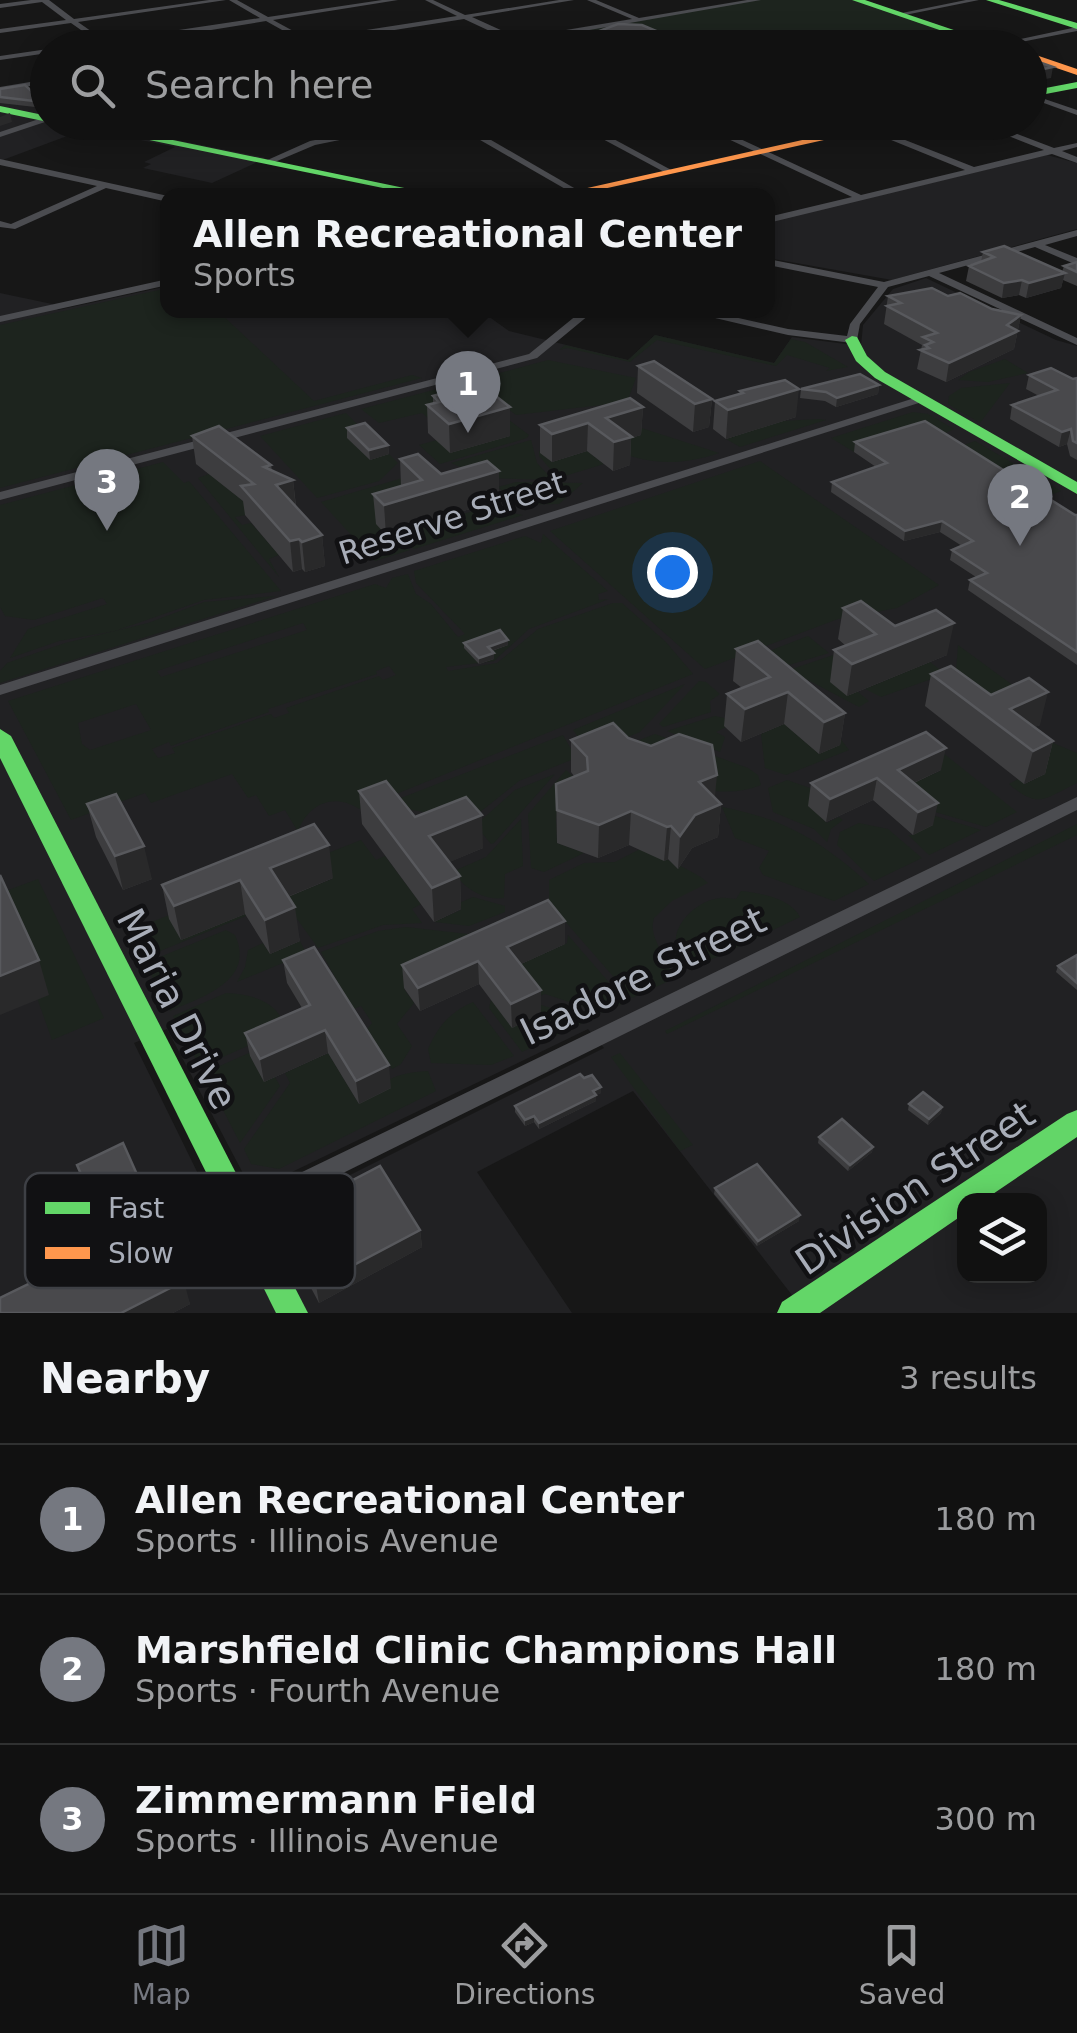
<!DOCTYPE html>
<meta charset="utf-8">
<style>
body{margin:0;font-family:"DejaVu Sans",sans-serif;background:#1a1a1a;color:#f1f3f6}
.controls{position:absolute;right:30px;bottom:30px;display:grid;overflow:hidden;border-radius:20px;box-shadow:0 5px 25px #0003}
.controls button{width:90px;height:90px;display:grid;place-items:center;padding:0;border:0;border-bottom:2px solid #303131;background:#111;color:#f1f3f6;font:50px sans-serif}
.you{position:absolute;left:672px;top:572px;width:35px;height:35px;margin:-25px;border:8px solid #fff;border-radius:50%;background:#1a73e8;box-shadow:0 0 0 15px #1a73e833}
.badge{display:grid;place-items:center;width:65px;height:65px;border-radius:50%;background:#757880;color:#fff;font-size:32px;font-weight:700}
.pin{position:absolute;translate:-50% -82px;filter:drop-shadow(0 2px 5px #0008)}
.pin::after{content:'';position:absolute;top:52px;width:35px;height:30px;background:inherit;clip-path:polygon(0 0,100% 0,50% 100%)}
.popup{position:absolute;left:160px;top:188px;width:615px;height:130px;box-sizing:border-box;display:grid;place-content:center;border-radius:20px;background:#111;filter:drop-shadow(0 2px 8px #0005);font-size:32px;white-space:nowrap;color:#9c9d9f}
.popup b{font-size:38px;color:#f1f3f6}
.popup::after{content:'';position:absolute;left:50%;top:100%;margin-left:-20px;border:20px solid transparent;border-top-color:#111}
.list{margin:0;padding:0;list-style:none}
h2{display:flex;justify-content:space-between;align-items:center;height:130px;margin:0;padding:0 40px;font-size:42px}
h2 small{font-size:32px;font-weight:400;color:#9c9d9f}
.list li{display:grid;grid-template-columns:65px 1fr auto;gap:30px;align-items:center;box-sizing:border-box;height:150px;padding:0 40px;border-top:2px solid #303131}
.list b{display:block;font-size:38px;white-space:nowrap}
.list p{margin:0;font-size:32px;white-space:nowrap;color:#9c9d9f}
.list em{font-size:32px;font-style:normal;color:#9c9d9f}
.icon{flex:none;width:55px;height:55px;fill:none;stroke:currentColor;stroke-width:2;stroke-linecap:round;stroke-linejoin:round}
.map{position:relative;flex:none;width:1077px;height:1313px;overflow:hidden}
.search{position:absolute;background:#111;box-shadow:0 5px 25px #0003;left:30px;right:30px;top:30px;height:110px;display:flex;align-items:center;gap:25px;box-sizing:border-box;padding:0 35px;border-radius:55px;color:#9c9d9f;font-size:38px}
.sheet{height:580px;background:#111}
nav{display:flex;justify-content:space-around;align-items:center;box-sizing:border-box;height:140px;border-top:2px solid #303131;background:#111;font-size:28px;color:#9c9d9f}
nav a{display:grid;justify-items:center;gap:5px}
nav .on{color:#757880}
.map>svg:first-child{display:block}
</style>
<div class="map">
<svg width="1077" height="1313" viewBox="0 0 1077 1313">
<rect width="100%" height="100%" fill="#171717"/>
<g fill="#212123" fill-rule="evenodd">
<path d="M25 85 38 95 47 94 48 122 142 123 127 130 266 158 212 183 143 168 151 164 144 162 175 147 86 129 0 161V89Z"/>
<path d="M1047 155 1077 163V229L892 280 768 258V222Z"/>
<path d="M926 278 1056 340 1077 346V1313H806L633 1091 477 1172 572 1313H0V293L52 304 58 310 168 286V310L481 311 509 331 628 360 655 335 774 363 792 337 861 346 863 325 893 289ZM167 1029 246 1179 254 1187 267 1184 588 1029 604 1048 274 1213 230 1239 134 1043ZM964 1200H1040V1276H964Z"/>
</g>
<g fill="#1d241e" fill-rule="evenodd">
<path d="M758 0H856L997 48H586L555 34Z"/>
<path d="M168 288V310L218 311 314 401 412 375 422 378 0 488V325Z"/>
<path d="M655 335 774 363 791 339 805 342 848 367 826 371 830 368 787 355 776 366 657 340 630 362 567 348 559 350 565 345 628 360Z"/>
<path d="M1005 359 1028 373 988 382 958 380 969 372Z"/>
<path d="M548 360 636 378 627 402 516 415 470 381Z"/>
<path d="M464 382 501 413 434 423 422 413 379 423 361 409Z"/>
<path d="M1010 383 980 423 948 404 949 396 961 388Z"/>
<path d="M913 412 928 414 954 429 936 438 854 452 831 438Z"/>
<path d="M346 413 366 433 348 438 370 459 389 454 398 463 379 481 317 498 260 436Z"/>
<path d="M819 419 826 420 740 447 726 439 782 421Z"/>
<path d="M509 420 529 435 527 438 440 464 419 445Z"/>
<path d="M629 424 719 453C678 467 644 465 605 446Z"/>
<path d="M531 440 537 463 553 480 486 478 451 463Z"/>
<path d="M975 441 1061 491 1033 502 958 447Z"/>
<path d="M545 450 552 462 587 451 604 464 558 478 539 456V451Z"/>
<path d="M760 461 939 585 897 608 838 619 705 669 550 531Z"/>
<path d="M163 462 184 483 189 481 281 591 204 600 115 631 59 641 10 658 28 629 107 604 103 598 34 620 5 616 0 607V505Z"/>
<path d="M433 469 393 533 410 550 375 561 321 502Z"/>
<path d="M209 474 247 504 251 514 235 517 242 525 251 523 279 555 269 559 279 577 198 478Z"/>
<path d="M516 482 583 483 559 504 517 505 498 487Z"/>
<path d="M485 508 523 515 414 549 396 532Z"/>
<path d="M543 534 608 591 598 594 599 600 609 599 529 629 494 661 446 667 448 671 497 663 538 629 613 603H622L666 642 693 674 359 809C333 792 307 805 298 832L285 810 269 816 256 795 248 798 232 774 151 803 145 793 71 820 8 701 375 584 386 588 392 578 408 574 416 594 431 604 458 637 465 634 416 583 414 571 525 536 541 543ZM303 623 307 630 161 677 157 671ZM389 666 396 675 383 680 379 676 286 708 289 713 274 718 271 714 172 748 175 753 158 758 152 749 169 742 171 746 269 712 268 709 377 674 376 671ZM136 704 151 730 90 750 82 744 78 723Z"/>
<path d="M276 596 0 683V671L7 663 65 643 148 623 204 602Z"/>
<path d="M808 636 829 653 789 665 759 655Z"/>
<path d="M958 645 1025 694 1015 713 956 672Z"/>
<path d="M851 649 858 692 869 701 859 707 789 670Z"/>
<path d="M930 662 942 671 937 677 881 697 865 689Z"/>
<path d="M699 681 706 682 720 694 710 701 711 712 663 727 659 724Z"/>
<path d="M685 684 640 732 589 752 573 730Z"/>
<path d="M715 716 738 721 716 732 725 737 720 752 667 731Z"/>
<path d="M784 724 819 754 839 737 849 750 786 775 765 768 761 734Z"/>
<path d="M655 734 748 768 758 775 761 785C710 806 658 772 608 752Z"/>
<path d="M563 735 576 758 519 781 470 820 383 805Z"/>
<path d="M1053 743 1077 753V783C1045 798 1039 810 1009 784L1018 779 1025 784 1043 775 1024 746Z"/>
<path d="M942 752 1017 812 986 827 932 811 894 792 940 771Z"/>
<path d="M566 770 583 785 556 817 557 843 584 853 544 872 531 868 528 814Z"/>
<path d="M555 774 494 843 491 844 476 826 478 823 515 790Z"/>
<path d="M787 780 810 788 822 799 809 806 827 823 839 817 843 820 831 829 827 842 814 829 773 812 768 788Z"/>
<path d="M722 807C785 819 821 841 869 884L834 901 763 875 759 868 769 851 735 838Z"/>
<path d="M933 816H935L981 830 929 855 908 835H913Z"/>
<path d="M521 819 523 866 505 874 504 898C485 901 462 888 454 871L486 857Z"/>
<path d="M859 823 888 829 922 858 874 881 837 845 840 832Z"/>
<path d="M1077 824V835L667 1034 665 1031Z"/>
<path d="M361 840 376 860 385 856 421 904 412 909 422 923 383 925 318 948 297 919 288 923 275 902 332 879 318 857Z"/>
<path d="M640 849C656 854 699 873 708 883L672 901 654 918C647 940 671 957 671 980L632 998 549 903V880L584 863 615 862Z"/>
<path d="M38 879 104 1018 52 1040 0 893Z"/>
<path d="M741 891C761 893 791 899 800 917L704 963C650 955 684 902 720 898 726 897 731 899 736 899Z"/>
<path d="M473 897 505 906V912L469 926 434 922 461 910 457 904Z"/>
<path d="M177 912 245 914 246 916 143 958 129 931Z"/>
<path d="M505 918 516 919 404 989 414 1003 397 1024 412 1046 401 1064 392 1069 375 1042 365 1046 360 1038 372 1023 361 1006 344 1013 345 995 321 952 378 931 406 927 468 934Z"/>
<path d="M226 930 235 935C256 981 202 997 170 1011L145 963Z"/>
<path d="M568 935 626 1002 603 1013 545 994 540 996 508 970 567 943Z"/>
<path d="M300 941 305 951 302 955 237 982 245 967 248 950 263 943 270 954Z"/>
<path d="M226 993C248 994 271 999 282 1019L277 1033 200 1067 173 1016Z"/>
<path d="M491 1000 512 1027 538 1004 589 1020 522 1052 489 1008Z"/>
<path d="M473 1002 514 1056 491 1065 431 1063 428 1049C438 1026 450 1012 473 1002Z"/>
<path d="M311 1025 275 1077 280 1086 240 1143 204 1073Z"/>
<path d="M328 1053 359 1104C385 1080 393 1073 428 1071L436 1091 279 1169 251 1164 244 1149 290 1083 285 1073Z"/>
<path d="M620 1053 693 1145 680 1151 611 1057Z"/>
</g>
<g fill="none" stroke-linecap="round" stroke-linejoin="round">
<g fill="#4b4c50" fill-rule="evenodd">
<path d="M31 0H49L74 19 209 0H226L78 22 105 41 260 18 229 0H237L268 17 382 0H398L273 20 308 39 457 16 425 0H433L465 15 559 0H574L472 17 518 38 632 19 587 0H596L639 18 747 0H761L486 48H468L509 40 464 19 281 48H261L300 40 266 21 106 47 70 48 98 42 71 23 0 33V29L66 20 42 2 0 8V4Z"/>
<path d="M966 0H979L900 16 897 14Z"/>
<path d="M1077 27V31L995 47 992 45Z"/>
<path d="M48 49V53L0 60V56Z"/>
<path d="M48 79V83L0 91V87Z"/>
<path d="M1030 94 1077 110V115L1030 98Z"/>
<path d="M48 116V121L0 137V132Z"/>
<path d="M410 122H429L315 145 270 164 263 162 310 141Z"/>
<path d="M449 122H460L581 192 574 194Z"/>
<path d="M571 122H582L675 172 668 174Z"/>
<path d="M692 122H704L861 195 965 170 869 131 868 129 872 127 974 167 1044 150 973 122H986L1054 148 1077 143V147L1062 151 1077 157V163L1052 154 768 223V217L852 197Z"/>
<path d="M0 159 168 196V202L106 188 15 229 0 227V221L11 224 97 186 0 165Z"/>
<path d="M1077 230V236L1045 245 1077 258V265L1035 247 939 273 1077 338V345L929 276 888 287 860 324 857 340 852 343 788 335 681 310H703L788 329 847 336 850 324 878 287 768 265V259L884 282Z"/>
<path d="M168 279V285L0 322V316Z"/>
<path d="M583 310H595L537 358 0 500V492L529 354Z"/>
<path d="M921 396 927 399 925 401 0 695V685Z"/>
<path d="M1077 797V810L248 1220 240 1223 232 1220 229 1213 232 1206Z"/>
</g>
<g fill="#63d668" fill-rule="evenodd">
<path d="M852 0H865L1007 48H992Z"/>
<path d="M986 0H999L1077 23V29Z"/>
<path d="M1077 82V88L1030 97V91Z"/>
<path d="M0 106 48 116V122L0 112Z"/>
<path d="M62 122H86L438 195H417Z"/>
<path d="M852 336 857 337 867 356 885 372 1077 482V494L875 378 856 361 845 340Z"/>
<path d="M0 729 11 736 308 1313H276L0 758Z"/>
<path d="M1077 1110V1137L984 1200H964V1214L820 1313H777L782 1302 1067 1114Z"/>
</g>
<g fill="#ff974d" fill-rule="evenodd">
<path d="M1030 53 1077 69V75L1030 59Z"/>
<path d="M883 122H905L576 195H556Z"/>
</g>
</g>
<g fill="#3d3d3f">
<path d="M599 31 680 41V48H608L599 43Z"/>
<path d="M0 89 43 102 44 108 0 103Z"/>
<path d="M781 122H861L809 134Z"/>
<path d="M983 252 1062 272 1064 266 1077 262V286L1063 280 1061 288 1026 298 1019 295 1002 298 966 281 969 266 981 262Z"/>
<path d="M888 296H948L992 309 1021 315 1014 349 946 382 917 369 922 345 884 324Z"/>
<path d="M638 366 712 399 709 427 693 432 637 393Z"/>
<path d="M1029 375 1073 379 1077 378V460L1070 456 1067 444 1059 447 1010 419 1012 405 1039 396 1026 389Z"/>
<path d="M879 385 878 394 836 407 825 401 800 398 801 389Z"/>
<path d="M740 391 796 417 726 439 713 429 715 401 739 394Z"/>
<path d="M472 393 510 407V436L450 453 428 433 427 405 433 403V396Z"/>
<path d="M643 407 641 435 631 438 630 465 613 471 587 451 552 462 540 453V425Z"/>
<path d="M347 428 388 445 389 454 370 460 347 438Z"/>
<path d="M192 436 271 465 272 470 293 480 296 506 322 535 325 566 305 572 302 569 293 572 245 515 243 501 196 464Z"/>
<path d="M855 442 1075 515H1077V665L968 590 970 580 976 577 950 560 952 550 962 546 940 532 904 541 831 492 832 482 876 467 854 452Z"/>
<path d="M400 459 441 474 499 500 386 535 376 524 373 494 401 486Z"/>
<path d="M843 608 895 626 947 655 847 696 830 682 834 650 846 646 838 639Z"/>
<path d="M508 640V645L492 651 494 659 479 664 464 648V643Z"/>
<path d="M736 649 845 713 840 745 819 754 784 724 741 742 724 726 727 694 742 688 733 681Z"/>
<path d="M931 674 991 695 1040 725 1034 727 1053 741 1045 774 1024 784 925 706Z"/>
<path d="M628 738 715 797 721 804 718 837 692 848 678 869 668 859 664 861 629 845 598 858 557 843 556 784 574 776 571 772V740Z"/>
<path d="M941 770 914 783 933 825 913 835 873 800 826 822 808 806 811 783Z"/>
<path d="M359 791 483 848 449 862 460 876 461 909 434 922 362 824Z"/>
<path d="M87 804 152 879 123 890 96 837Z"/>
<path d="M333 878 288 897 300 941 270 954 245 914 181 940 169 919 162 885Z"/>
<path d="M565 944 521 964 541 1013 512 1028 479 984 420 1011 404 988 402 965Z"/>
<path d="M1077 955V990L1056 972 1058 966Z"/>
<path d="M283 960 391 1088 359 1104 328 1053 264 1082 250 1056 245 1033 302 1008 287 983Z"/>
<path d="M584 1078 601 1087V1093L596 1095V1101L539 1129 534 1122 525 1126 515 1112V1106Z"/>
<path d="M909 1104 942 1107 941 1113 928 1125 908 1110Z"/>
<path d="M819 1137 873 1147 872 1152 848 1171 818 1143Z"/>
<path d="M77 1165 143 1188 177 1242 168 1246 190 1304 173 1313H0L102 1248 89 1211 93 1209Z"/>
<path d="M715 1188 799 1221 757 1246 714 1194Z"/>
<path d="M280 1218 420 1230 422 1247 319 1303 283 1235Z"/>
</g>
<g fill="#29292a">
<path d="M680 41V48H642Z"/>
<path d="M1053 67 1051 78 1030 82V72Z"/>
<path d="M10 113 12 122 0 126V117Z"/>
<path d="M810 122H861L809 134Z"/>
<path d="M1065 273 1061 288 1026 298 1029 283Z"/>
<path d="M1022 280 1019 295 1002 298 1004 283Z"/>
<path d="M1021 315 1014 349 946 382 949 363Z"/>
<path d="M879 385 878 394 836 407 837 398Z"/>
<path d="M799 389 796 417 726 439 728 410Z"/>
<path d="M712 399 709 427 693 432 695 404Z"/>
<path d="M510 407V436L450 453 449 424Z"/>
<path d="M643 407 641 435 631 438 630 465 613 471 614 442 606 418Z"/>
<path d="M588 423 587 451 552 462V434Z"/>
<path d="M1071 429 1067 444 1059 447 1062 432Z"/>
<path d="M388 445 389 454 370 460 369 450Z"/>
<path d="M499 471V500L386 535 384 505Z"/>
<path d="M293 480 296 510 276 485Z"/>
<path d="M942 521 940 532 904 541 905 531Z"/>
<path d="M322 535 325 566 305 572 302 542Z"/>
<path d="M299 539 302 569 293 572 290 541Z"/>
<path d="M954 623 947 655 847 696 852 664Z"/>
<path d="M508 640V645L488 652V647Z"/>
<path d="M494 653V659L479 664V658Z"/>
<path d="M788 692 784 724 741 742 745 709Z"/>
<path d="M1048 692 1040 725 1014 737 1010 709Z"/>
<path d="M845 713 840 745 819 754 824 722Z"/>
<path d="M1053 741 1045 774 1024 784 1033 751Z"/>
<path d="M946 748 941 770 894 792 898 770Z"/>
<path d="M717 775 714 807 721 804 718 837 692 848 678 869 680 836 699 782Z"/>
<path d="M877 778 873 800 826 822 830 799Z"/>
<path d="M938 803 933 825 913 835 918 812Z"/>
<path d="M631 811 629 845 598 858 599 825Z"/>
<path d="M482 815 483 848 431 870 429 836Z"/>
<path d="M671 826 668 859 664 861 667 827Z"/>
<path d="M329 845 333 878 275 902 270 868Z"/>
<path d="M144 846 152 879 123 890 115 856Z"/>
<path d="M460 876 461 909 434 922 432 888Z"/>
<path d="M240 880 245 914 181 940 174 906Z"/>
<path d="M295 907 300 941 270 954 265 920Z"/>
<path d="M565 921V944L508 970 507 947Z"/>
<path d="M39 960 49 995 0 1015V976Z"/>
<path d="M478 961 479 984 420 1011 418 988Z"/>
<path d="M541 990V1013L512 1028 511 1004Z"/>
<path d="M325 1030 328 1053 264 1082 260 1059Z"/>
<path d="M389 1065 391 1088 359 1104 356 1081Z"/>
<path d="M601 1087V1093L596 1095V1101L539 1129V1123Z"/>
<path d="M942 1107 941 1113 928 1125 929 1119Z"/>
<path d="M534 1116V1122L525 1126V1120Z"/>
<path d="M873 1147 872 1152 848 1171 850 1165Z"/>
<path d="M800 1215 799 1221 757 1246 758 1241Z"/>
<path d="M171 1218 177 1242 165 1247 159 1224Z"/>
<path d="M420 1230 422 1247 319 1303 316 1285Z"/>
<path d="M184 1281 190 1304 173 1313H121Z"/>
</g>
<g fill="#49494c" stroke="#58595d" stroke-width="2.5">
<path d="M618 24 642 25 680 41 638 48 599 31Z"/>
<path d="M982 41 1000 48H947Z"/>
<path d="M1030 59 1053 67 1030 72Z"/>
<path d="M25 85 43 102 0 97V89Z"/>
<path d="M1004 246 1065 273 1029 283 1022 280 1004 283 969 266 994 257 983 252Z"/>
<path d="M1077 262V272L1064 266Z"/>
<path d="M932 288 948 296 960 293 992 309 1021 315 1007 325 1018 331 949 363 920 350 929 348 925 345 933 342 923 337 937 333 887 306 901 303 888 296Z"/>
<path d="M654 361 712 399 695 404 638 366Z"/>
<path d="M1051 368 1073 379 1077 378V443L1073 441 1071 429 1062 432 1012 405 1057 390 1029 375Z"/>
<path d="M860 374 879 385 837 398 826 392 801 389Z"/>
<path d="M785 380 799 389 728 410 715 401 743 393 740 391Z"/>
<path d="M465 387 472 393 487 389 510 407 449 424 427 405 439 402 433 396Z"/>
<path d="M630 398 643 407 606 418 632 437 614 442 588 423 552 434 540 425Z"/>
<path d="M925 421 1075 515H1077V652L970 580 987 573 952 550 973 541 942 521 905 531 832 482 887 463 855 442Z"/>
<path d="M365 423 388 445 369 450 347 428Z"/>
<path d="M219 426 271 465 264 467 293 480 276 485 322 535 302 542 299 539 290 541 241 486 254 484 192 436Z"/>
<path d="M418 454 441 474 487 461 499 471 384 505 373 494 422 480 400 459Z"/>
<path d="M861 601 895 626 936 610 954 623 852 664 834 650 876 634 843 608Z"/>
<path d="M500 630 508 640 488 647 494 653 479 658 464 643Z"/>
<path d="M758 641 845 713 824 722 788 692 745 709 727 694 770 677 736 649Z"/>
<path d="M951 666 991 695 1029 678 1048 692 1010 709 1053 741 1033 751 931 674Z"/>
<path d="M613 723 628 738 651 746 679 734 712 745 717 775 699 782 721 804 695 815 680 836 671 826 667 827 631 811 599 825 557 810 556 784 588 771 587 757 571 740Z"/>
<path d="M926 732 946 748 898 770 938 803 918 812 877 778 830 799 811 783Z"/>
<path d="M386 781 415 817 466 797 482 815 429 836 460 876 432 888 359 791Z"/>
<path d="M116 794 144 846 115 856 87 804Z"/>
<path d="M314 824 329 845 270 868 295 907 265 920 240 880 174 906 162 885Z"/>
<path d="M0 875 39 960 0 976Z"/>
<path d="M548 900 565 921 507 947 541 990 511 1004 478 961 418 988 402 965Z"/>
<path d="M314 947 389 1065 356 1081 325 1030 260 1059 245 1033 310 1005 283 960Z"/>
<path d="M1077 955V983L1058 966Z"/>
<path d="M580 1074 584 1078 592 1075 601 1087 593 1091 596 1095 539 1123 534 1116 525 1120 515 1106Z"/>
<path d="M923 1092 942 1107 929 1119 909 1104Z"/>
<path d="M842 1119 873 1147 850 1165 819 1137Z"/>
<path d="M123 1143 143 1188 154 1182 171 1218 159 1224 184 1281 121 1313H0V1298L104 1247 89 1211 96 1208 77 1165Z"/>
<path d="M757 1164 800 1215 758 1241 715 1188Z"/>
<path d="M380 1166 420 1230 316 1285 280 1218Z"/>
</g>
<g text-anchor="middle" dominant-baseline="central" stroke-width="9" stroke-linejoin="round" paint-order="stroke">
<g font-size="32" fill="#a8adb8" stroke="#111113">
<text transform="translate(452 518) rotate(-18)">Reserve Street</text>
</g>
<g font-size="38" fill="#a8adb8" stroke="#111113">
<text transform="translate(643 976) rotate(-26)">Isadore Street</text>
<text transform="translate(177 1009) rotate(63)">Maria Drive</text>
<text transform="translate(915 1188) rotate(-34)">Division Street</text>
</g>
</g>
<rect x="25" y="1173" width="330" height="115" rx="15" fill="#111113" stroke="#3e4045" stroke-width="2.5"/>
<rect x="45" y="1202" width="45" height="12" fill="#63d668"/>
<rect x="45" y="1247" width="45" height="12" fill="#ff974d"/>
<g font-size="28" fill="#a8adb8">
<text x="108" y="1218">Fast</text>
<text x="108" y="1263">Slow</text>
</g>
</svg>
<div class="controls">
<button><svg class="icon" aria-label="layers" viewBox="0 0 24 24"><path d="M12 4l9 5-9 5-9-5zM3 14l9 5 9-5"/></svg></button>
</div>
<div class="you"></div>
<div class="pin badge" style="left:468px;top:433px">1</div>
<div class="popup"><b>Allen Recreational Center</b>Sports</div>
<div class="pin badge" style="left:1020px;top:546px">2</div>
<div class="pin badge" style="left:107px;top:531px">3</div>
<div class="search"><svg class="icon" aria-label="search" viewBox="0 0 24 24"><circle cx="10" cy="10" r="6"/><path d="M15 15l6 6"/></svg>Search here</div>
</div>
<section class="sheet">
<h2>Nearby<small>3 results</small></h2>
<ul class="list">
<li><span class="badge">1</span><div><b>Allen Recreational Center</b><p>Sports · Illinois Avenue</p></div><em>180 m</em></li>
<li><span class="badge">2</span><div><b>Marshfield Clinic Champions Hall</b><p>Sports · Fourth Avenue</p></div><em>180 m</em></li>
<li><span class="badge">3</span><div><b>Zimmermann Field</b><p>Sports · Illinois Avenue</p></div><em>300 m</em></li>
</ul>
</section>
<nav>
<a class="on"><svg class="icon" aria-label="map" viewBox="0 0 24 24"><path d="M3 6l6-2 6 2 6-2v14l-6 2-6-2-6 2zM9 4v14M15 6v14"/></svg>Map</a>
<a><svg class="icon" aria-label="directions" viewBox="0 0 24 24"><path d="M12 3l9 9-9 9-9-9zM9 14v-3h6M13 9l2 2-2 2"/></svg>Directions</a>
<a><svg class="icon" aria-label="saved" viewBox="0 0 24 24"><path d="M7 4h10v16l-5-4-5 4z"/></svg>Saved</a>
</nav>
